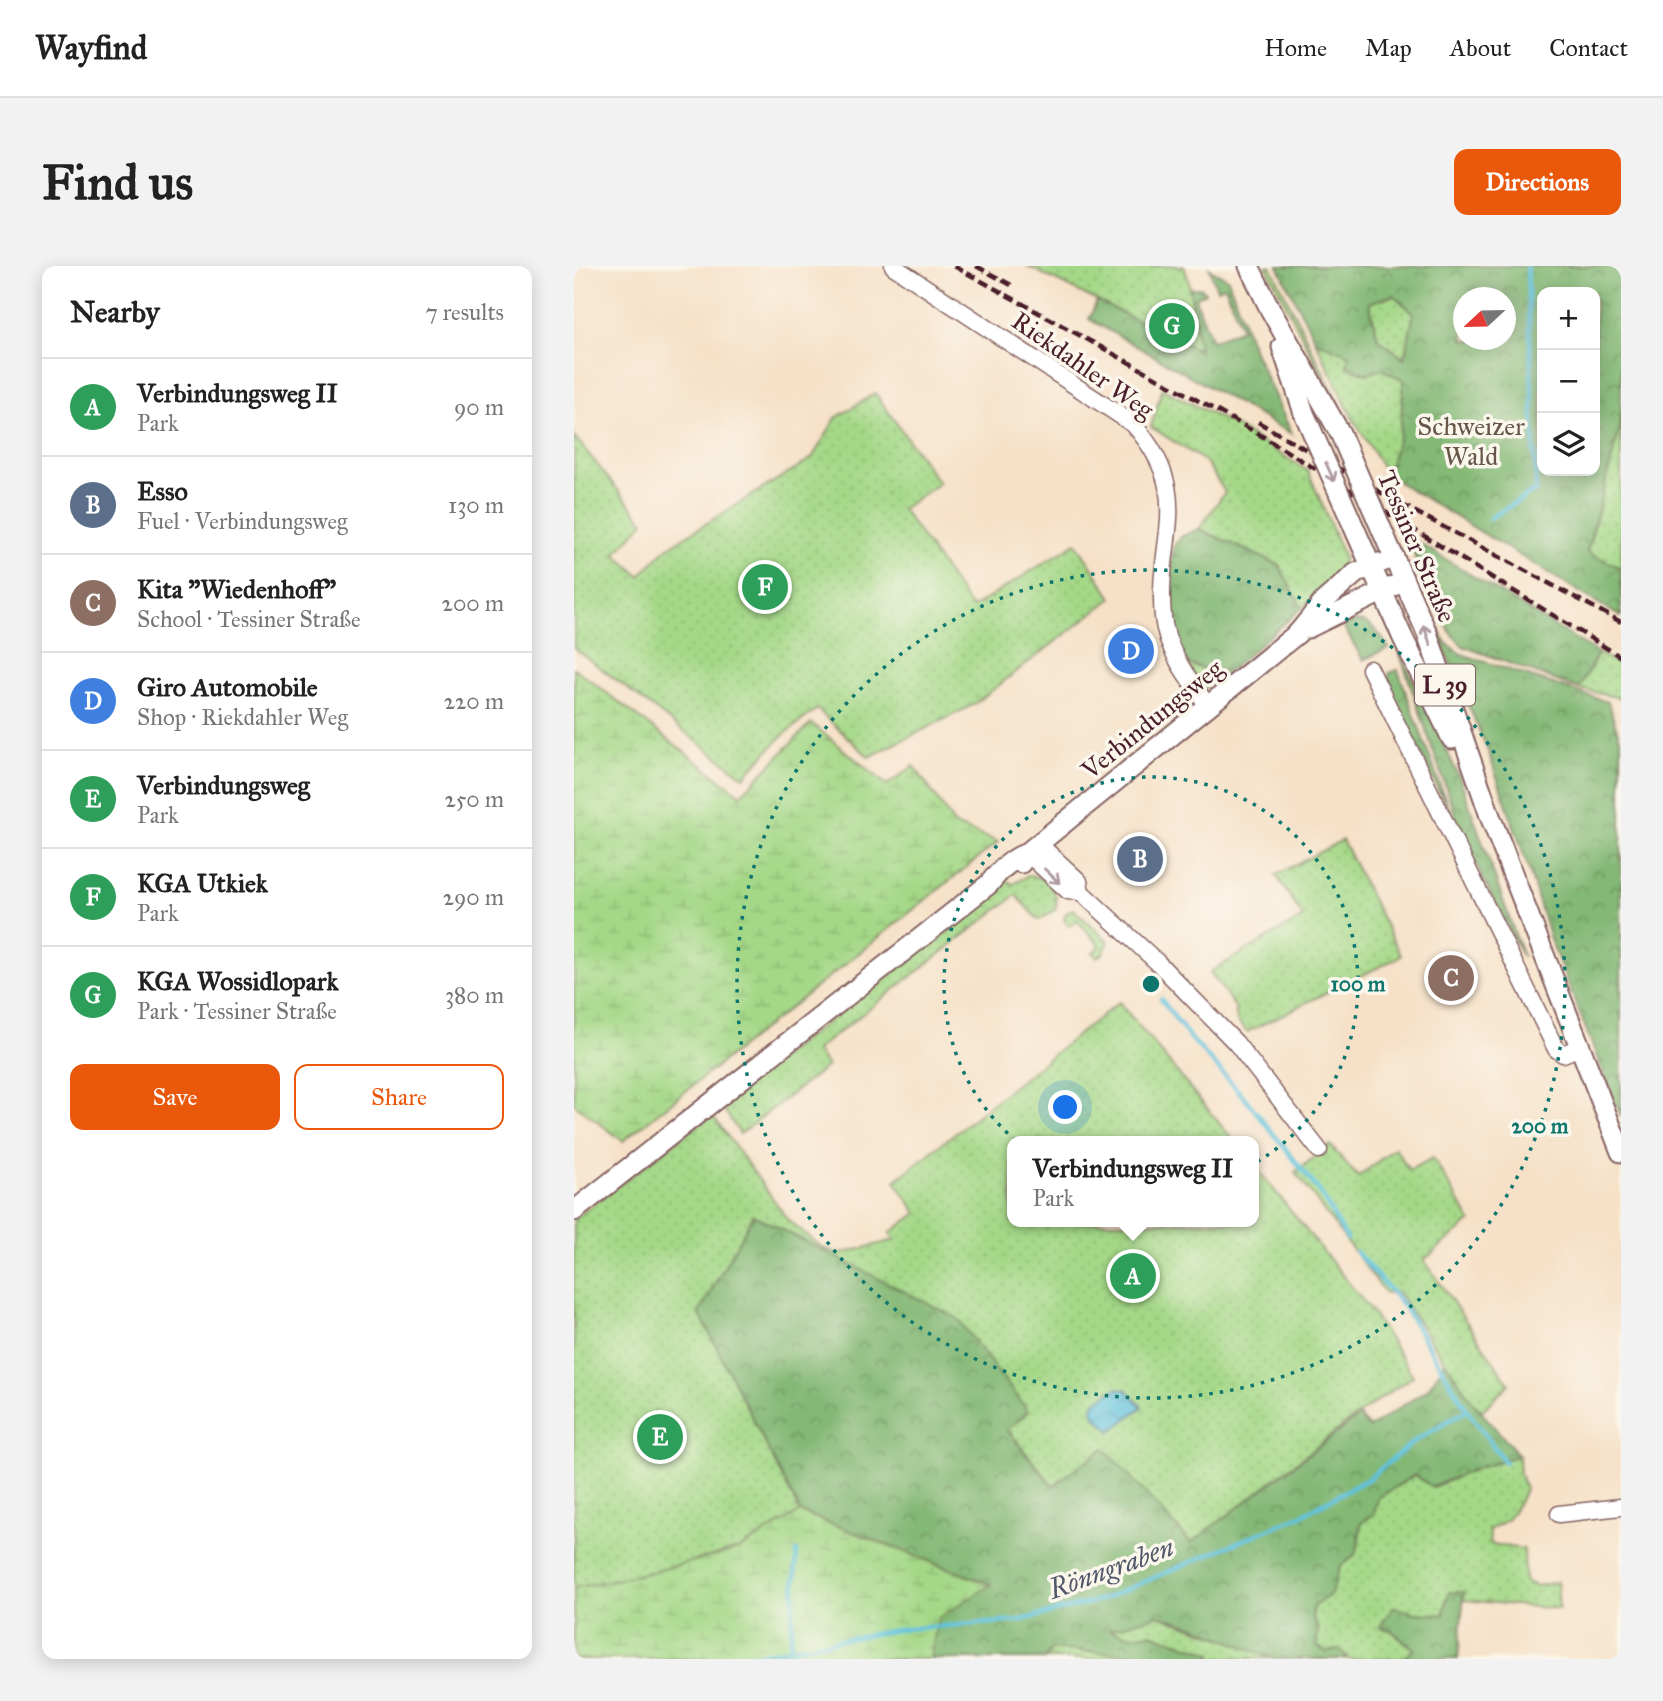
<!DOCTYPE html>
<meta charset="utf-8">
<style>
body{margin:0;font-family:"IM FELL Great Primer",serif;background:#f2f2f2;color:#222}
.controls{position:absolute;right:21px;top:21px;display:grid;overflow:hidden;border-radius:14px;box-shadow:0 4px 18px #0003}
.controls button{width:63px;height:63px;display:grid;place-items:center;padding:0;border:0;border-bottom:2px solid #e0e0e0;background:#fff;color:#222;font:35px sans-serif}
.compass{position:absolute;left:879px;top:21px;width:63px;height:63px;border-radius:50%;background:#fff;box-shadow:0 4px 18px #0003;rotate:248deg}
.you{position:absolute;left:492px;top:842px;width:24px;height:24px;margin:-18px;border:5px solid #fff;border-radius:50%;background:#1a73e8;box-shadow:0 0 0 10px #1a73e833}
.badge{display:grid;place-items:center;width:46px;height:46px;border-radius:50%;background:#ea580c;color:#fff;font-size:23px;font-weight:700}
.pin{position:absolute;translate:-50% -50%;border:4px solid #fff;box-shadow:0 2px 7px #0006}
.popup{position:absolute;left:433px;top:870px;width:252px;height:91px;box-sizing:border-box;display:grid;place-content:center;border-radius:14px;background:#fff;filter:drop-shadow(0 2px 5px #0005);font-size:23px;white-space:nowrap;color:#767676}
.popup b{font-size:26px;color:#222}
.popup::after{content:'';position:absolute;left:50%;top:100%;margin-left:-14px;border:14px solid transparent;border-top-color:#fff}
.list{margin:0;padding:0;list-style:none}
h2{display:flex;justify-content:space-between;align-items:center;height:91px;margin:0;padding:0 28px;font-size:30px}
h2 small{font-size:23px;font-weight:400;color:#767676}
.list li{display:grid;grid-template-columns:46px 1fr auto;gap:21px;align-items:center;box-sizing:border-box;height:98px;padding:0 28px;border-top:2px solid #e0e0e0}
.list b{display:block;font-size:26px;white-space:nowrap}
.list p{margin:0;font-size:23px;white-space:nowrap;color:#767676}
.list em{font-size:23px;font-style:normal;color:#767676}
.actions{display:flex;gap:14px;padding:21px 28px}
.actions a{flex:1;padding:16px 0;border:2px solid #ea580c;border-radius:14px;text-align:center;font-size:24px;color:#ea580c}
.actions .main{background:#ea580c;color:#fff}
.icon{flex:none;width:38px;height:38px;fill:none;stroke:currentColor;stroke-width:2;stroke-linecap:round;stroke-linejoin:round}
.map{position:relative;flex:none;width:1047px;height:1393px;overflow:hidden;border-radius:14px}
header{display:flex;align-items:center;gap:42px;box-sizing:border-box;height:98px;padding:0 35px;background:#fff;border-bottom:2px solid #e0e0e0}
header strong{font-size:33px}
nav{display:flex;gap:38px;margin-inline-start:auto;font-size:24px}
.intro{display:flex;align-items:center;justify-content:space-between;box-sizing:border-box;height:168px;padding:0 42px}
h1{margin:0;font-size:49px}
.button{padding:18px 32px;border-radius:14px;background:#ea580c;color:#fff;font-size:24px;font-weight:700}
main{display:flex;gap:42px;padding:0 42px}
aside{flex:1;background:#fff;border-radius:14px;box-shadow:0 4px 18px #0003}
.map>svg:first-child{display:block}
</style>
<header>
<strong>Wayfind</strong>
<nav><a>Home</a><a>Map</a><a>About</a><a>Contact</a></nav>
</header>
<div class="intro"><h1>Find us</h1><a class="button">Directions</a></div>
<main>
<aside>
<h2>Nearby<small>7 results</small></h2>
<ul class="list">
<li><span class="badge" style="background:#2e9e5b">A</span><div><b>Verbindungsweg II</b><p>Park</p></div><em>90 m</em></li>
<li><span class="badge" style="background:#5c6f8a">B</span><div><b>Esso</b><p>Fuel · Verbindungsweg</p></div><em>130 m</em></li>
<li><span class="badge" style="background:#8d6e63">C</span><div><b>Kita &quot;Wiedenhoff&quot;</b><p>School · Tessiner Straße</p></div><em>200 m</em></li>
<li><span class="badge" style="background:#3f7fe0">D</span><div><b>Giro Automobile</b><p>Shop · Riekdahler Weg</p></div><em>220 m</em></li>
<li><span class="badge" style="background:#2e9e5b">E</span><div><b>Verbindungsweg</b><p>Park</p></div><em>250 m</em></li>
<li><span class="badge" style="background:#2e9e5b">F</span><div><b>KGA Utkiek</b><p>Park</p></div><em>290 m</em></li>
<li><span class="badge" style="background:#2e9e5b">G</span><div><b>KGA Wossidlopark</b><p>Park · Tessiner Straße</p></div><em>380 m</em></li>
</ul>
<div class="actions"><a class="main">Save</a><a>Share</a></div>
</aside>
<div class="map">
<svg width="1047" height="1393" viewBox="0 0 1047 1393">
<defs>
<pattern id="grass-dots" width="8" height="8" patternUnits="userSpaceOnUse" patternTransform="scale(1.75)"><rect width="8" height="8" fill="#a4d887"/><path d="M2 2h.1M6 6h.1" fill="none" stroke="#8fb975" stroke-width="1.8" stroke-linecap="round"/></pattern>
<pattern id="forest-crowns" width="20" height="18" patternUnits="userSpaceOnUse" patternTransform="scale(1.75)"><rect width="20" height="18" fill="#83b874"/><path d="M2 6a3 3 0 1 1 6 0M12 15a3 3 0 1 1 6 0" fill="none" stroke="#6d955f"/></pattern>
<pattern id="wetland-marsh" width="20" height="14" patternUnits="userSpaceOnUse" patternTransform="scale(1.75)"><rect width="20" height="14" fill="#a4d887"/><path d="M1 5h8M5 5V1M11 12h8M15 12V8" fill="none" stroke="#8fb975"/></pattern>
<pattern id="water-waves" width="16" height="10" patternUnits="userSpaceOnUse" patternTransform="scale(1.75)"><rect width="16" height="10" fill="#5fc2dd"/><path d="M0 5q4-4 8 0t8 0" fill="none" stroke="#54a6be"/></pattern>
</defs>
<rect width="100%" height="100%" fill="#fbf7ec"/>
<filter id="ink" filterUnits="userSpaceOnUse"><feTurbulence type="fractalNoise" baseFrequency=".0143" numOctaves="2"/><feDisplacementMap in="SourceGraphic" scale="14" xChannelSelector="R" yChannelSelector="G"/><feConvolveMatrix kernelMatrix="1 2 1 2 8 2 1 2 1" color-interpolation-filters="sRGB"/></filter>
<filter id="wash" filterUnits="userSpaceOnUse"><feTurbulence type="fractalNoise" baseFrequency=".00686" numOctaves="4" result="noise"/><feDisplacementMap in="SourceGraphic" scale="28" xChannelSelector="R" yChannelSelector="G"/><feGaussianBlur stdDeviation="1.57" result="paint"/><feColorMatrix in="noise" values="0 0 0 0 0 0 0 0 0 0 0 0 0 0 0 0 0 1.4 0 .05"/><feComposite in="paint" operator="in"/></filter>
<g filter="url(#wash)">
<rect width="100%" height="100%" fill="#f6e1c8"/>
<g fill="url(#grass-dots)" stroke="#777c59" stroke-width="2">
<path d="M453 0H610L615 16 625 85Z"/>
<path d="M692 0H697L765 138 763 139Z"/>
<path d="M820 29 840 48 831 92 804 73 795 37Z"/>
<path d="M741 74 776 89 773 100 794 108 807 102 830 114 826 167 813 209 778 151Z"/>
<path d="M588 123 658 158 734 205 770 291 767 304 728 342 705 299 625 263 651 226 632 196 577 161Z"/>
<path d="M301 127 365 217 328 243 398 342 502 277 538 332 399 439 295 491 243 443 208 470 170 511 0 382V170L70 256 41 288 66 310 93 282 238 192 262 152Z"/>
<path d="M1047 157V302L1013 287Z"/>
<path d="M1024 387 1047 399V432L1005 423Z"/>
<path d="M612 395 619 400 654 406 629 424Z"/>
<path d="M768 574 827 690 673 766 663 755 661 741 636 706 729 651 702 609Z"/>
<path d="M455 609C472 611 487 627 481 644L465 654 442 629 242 784 253 800 166 868 147 839 434 615 439 618Z"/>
<path d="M499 643 535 676 529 688 523 691 519 687 526 680 503 654 495 660 490 654 491 648Z"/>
<path d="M545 736 660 875H438V956H680V899L798 1046 839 1110 786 1147 617 1278 530 1182 479 1220 433 1163 454 1146 275 999 179 949 126 1047 226 1246 165 1283 78 1306 0 1322V953L138 849 215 955 249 982 266 988 321 974 316 967 343 947 321 915Z"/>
<path d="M756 879 784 911 821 882 835 904 859 892 897 955 850 994 935 1118 908 1145 900 1138 871 1096 824 1026 812 1028 721 906Z"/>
<path d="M945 1189 946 1208 951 1223 946 1235 933 1254 915 1264 917 1278 950 1283 951 1316 964 1320 983 1316 985 1343 890 1334V1326L870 1349 840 1347 819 1341 818 1365 841 1383 829 1393H771L772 1390 752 1386 742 1379 744 1362 738 1350 740 1340 757 1328 766 1300 780 1290 784 1279 787 1257 800 1248 804 1232 841 1209 859 1221 901 1203Z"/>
<path d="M584 1349 701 1392 634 1393 638 1388 576 1367 557 1370 533 1364Z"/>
<path d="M478 1383 566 1389 580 1393H471Z"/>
</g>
<g fill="url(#forest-crowns)" stroke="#666c50" stroke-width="2" fill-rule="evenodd">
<path d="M704 0H1047V157L1013 286 1047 302V351L813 209 826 167 830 114 807 103 794 108 773 101 775 89 741 74ZM968 26H1021V205H968ZM820 29 840 48 830 92 804 73 795 37ZM890 32H932V74H890Z"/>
<path d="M635 2 654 13 679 83 718 168 515 53 523 35 625 84 616 22H628L631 27 621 32 638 75 668 63 651 20 643 23Z"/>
<path d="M625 263 705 299 728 342 654 406 619 400 612 395 595 357 592 336 600 280 608 270Z"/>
<path d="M832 269 1024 387 1005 423 889 380C863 358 846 301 832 269Z"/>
<path d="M782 355C799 355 806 370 815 382L789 394 769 360Z"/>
<path d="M862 358 872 377 887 388 1034 436 1047 476V851L976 673 954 601 914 485 860 359Z"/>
<path d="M822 377 886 513 949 691 892 579Z"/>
<path d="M824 404 878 552 814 421 815 407Z"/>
<path d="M179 949 383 1052 454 1145 433 1164 479 1220 530 1182 617 1277 785 1150 795 1162 854 1123 871 1096 900 1138 945 1189 901 1203 858 1221 841 1209 804 1232 800 1248 787 1257 784 1279 780 1290 766 1300 757 1328 740 1340 738 1350 744 1362 742 1379 752 1386 765 1383 772 1390 771 1393H700L619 1360 584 1349 535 1364 557 1370 576 1367 638 1388 634 1393H580L566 1389 478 1383 471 1393H356L364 1352 416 1318 226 1246 125 1047Z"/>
<path d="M875 1326H890L884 1393H829L840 1383 818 1365 806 1361 819 1341 840 1347 869 1349Z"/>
</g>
<g fill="url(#wetland-marsh)" stroke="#777c59" stroke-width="2">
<path d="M0 402 167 529 237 457 313 519 340 500 381 559 424 576 49 875 0 838Z"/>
<path d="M226 1246 417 1319 364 1352 356 1393H0V1322L78 1306 165 1283Z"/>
</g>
<path fill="url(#water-waves)" stroke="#547084" stroke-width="2" d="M543 1122 553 1124 568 1141 537 1165 521 1150 518 1142 521 1136Z"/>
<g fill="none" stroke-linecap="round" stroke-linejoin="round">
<g stroke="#5fc2dd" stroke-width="4.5">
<path d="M916 252 962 224 953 0"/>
<path d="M587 733 612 767 670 831 746 926 773 973"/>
<path d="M782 986 829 1039 893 1144 931 1196"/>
<path d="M216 1383 223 1285"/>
<path d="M158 1393 328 1363 444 1355 527 1334 728 1249 794 1213 842 1174 893 1144"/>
</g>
</g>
</g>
<g filter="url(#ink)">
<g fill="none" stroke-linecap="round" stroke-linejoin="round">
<g stroke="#866362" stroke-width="19">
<g id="minor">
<path d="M319 0 559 158C623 230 581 273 589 351 592 384 616 415 635 441"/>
<path d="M796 403 982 783 989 788 1006 781"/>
<path d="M465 578 505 615 507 626 583 696 662 777 745 884"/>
<path d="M453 587 494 625 507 626"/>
<path d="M985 1248 1047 1241"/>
</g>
</g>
<g stroke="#866362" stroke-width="23">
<g id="major">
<path d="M675 0 696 43 766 167"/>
<path d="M708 81 730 147"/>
<path d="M782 266 828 370 878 473"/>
<path d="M817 285 853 367 916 550 1047 886"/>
<path d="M734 362 820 320"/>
<path d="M447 597 453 587 724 367 750 335 782 307 820 291"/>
<path d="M0 945 415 618C425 605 437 593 453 587"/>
</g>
</g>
<use href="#minor" stroke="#fff" stroke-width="16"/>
<use href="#major" stroke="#fff" stroke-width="19"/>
<g stroke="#4a1f2b" stroke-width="4.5" stroke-dasharray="10 5" stroke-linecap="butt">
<path d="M380 0 683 167 1047 391"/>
<path d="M402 0 439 20"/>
<path d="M684 156 825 237 1047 356"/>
</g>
<g stroke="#866362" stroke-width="23" stroke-linecap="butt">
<g id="major-bridge">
<path d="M730 147 782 266"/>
<path d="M766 167 817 285"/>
</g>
</g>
<use href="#major-bridge" stroke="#fff" stroke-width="19"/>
</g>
<defs><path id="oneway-shaft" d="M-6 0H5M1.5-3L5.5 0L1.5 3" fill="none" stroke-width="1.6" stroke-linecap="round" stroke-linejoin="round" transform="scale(1.75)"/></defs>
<g stroke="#ae9aa0">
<use href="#oneway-shaft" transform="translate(756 206) rotate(66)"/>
<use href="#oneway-shaft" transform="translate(853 369) rotate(-110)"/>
<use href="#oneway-shaft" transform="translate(478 610) rotate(43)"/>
</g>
</g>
<g fill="none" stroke="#0f766e" stroke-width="3.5" stroke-dasharray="3.5 7">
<circle cx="577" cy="718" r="207"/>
<circle cx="577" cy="718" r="414"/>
</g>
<g text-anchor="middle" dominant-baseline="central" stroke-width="7" stroke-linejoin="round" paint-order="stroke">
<rect fill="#fbf7ec" stroke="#7f6065" stroke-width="2" x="841" y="398.5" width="60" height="41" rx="5"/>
<g font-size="24" font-weight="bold" fill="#4a1f2b">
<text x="871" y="419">L 39</text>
</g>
<g font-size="26" fill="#4a1f2b" stroke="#fbf7ec">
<text transform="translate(509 99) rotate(35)">Riekdahler Weg</text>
<text transform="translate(843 280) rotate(67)">Tessiner Straße</text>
<text transform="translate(578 453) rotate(-39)">Verbindungsweg</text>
</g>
<g font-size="26" fill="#655647" stroke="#fbf7ec">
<text x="897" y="160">Schweizer<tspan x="897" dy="30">Wald</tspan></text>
</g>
<g font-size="28" font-style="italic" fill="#515869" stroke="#fbf7ec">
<text transform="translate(537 1302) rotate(-20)">Rönngraben</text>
</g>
</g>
<circle cx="577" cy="718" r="10" fill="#0f766e" stroke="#fbf7ec" stroke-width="3.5"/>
<g font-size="21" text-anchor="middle" font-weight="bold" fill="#0f766e" stroke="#fbf7ec" stroke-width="7" stroke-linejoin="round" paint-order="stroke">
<text x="784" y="725">100 m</text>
<text x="966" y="867">200 m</text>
</g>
</svg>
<div class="controls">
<button>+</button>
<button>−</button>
<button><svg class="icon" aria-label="layers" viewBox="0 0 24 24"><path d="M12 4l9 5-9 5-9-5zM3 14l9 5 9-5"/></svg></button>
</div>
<svg class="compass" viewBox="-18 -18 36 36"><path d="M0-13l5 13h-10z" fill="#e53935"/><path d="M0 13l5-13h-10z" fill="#767676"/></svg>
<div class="you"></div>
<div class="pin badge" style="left:559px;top:1010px;background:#2e9e5b">A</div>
<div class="popup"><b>Verbindungsweg II</b>Park</div>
<div class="pin badge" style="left:566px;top:593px;background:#5c6f8a">B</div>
<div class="pin badge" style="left:877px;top:712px;background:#8d6e63">C</div>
<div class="pin badge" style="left:557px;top:385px;background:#3f7fe0">D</div>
<div class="pin badge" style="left:86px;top:1171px;background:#2e9e5b">E</div>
<div class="pin badge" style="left:191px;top:321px;background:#2e9e5b">F</div>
<div class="pin badge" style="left:598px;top:60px;background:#2e9e5b">G</div>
</div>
</main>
